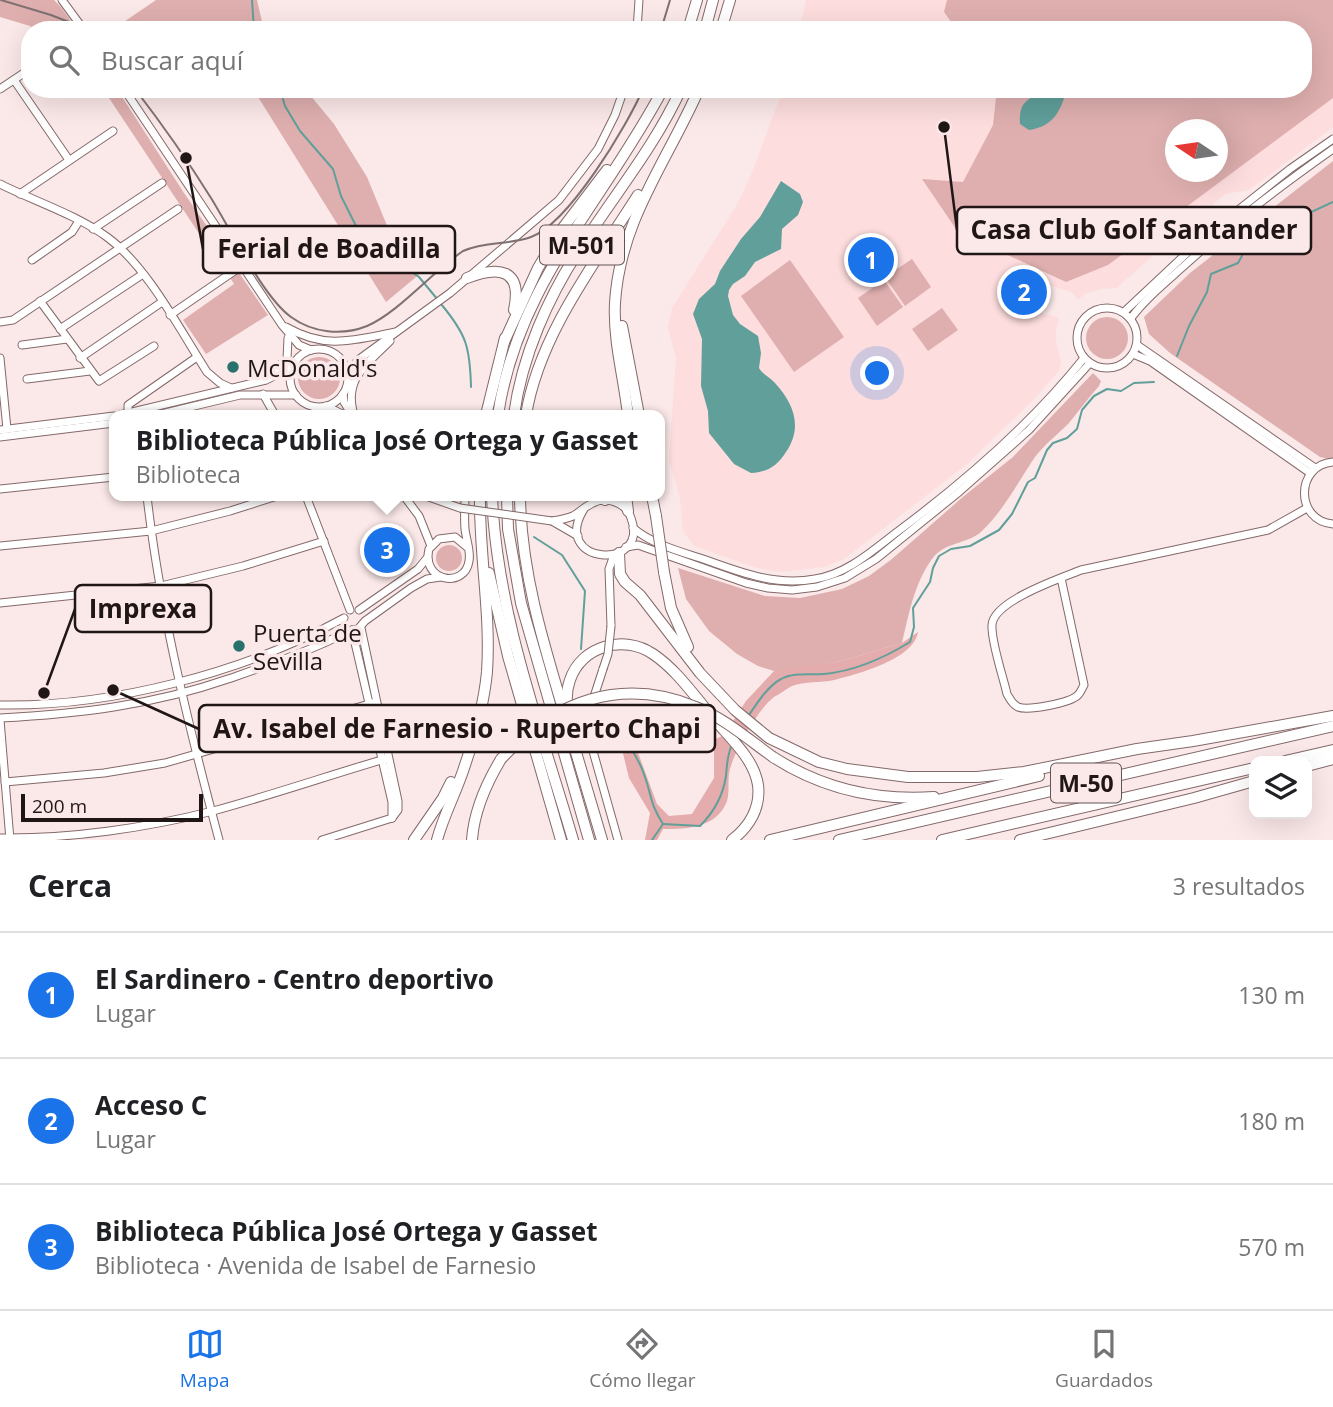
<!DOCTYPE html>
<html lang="es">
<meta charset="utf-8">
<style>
body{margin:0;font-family:"Open Sans",sans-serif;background:#f6f6f6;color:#202124}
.controls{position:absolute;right:21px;bottom:21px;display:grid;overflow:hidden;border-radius:14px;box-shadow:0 7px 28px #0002}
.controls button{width:63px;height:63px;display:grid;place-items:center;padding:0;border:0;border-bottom:2px solid #e0e0e0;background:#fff;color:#202124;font:35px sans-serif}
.compass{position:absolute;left:1165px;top:119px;width:63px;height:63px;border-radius:50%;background:#fff;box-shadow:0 7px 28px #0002;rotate:283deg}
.scale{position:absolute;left:21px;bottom:18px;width:182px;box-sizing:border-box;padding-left:7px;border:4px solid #201616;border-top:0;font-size:19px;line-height:24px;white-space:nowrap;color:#201616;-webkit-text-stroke:5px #fbe8e8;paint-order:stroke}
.you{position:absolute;left:878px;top:374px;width:24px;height:24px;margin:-18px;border:5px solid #fff;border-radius:50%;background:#1a73e8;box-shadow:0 0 0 10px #1a73e833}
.badge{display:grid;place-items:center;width:46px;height:46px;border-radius:50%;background:#1a73e8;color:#fff;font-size:23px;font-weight:700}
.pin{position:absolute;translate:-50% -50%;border:4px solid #fff;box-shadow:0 2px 7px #0006}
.popup{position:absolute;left:109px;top:410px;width:556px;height:91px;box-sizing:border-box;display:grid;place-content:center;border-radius:14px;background:#fff;filter:drop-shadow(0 2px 5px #0005);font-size:23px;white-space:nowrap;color:#757577}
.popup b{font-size:26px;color:#202124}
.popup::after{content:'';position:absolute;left:50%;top:100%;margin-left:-14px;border:14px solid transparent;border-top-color:#fff}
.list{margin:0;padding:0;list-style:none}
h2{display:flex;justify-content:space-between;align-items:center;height:91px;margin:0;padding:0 28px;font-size:30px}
h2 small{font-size:23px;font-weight:400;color:#757577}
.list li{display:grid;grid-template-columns:46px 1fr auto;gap:21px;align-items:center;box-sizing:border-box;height:126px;padding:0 28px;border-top:2px solid #e0e0e0}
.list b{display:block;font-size:26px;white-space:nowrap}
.list p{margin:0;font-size:23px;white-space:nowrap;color:#757577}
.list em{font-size:23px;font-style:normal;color:#757577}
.icon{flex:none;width:38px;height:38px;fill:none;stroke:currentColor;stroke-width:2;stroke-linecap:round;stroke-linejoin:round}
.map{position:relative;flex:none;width:1333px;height:840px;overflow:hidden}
.search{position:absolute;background:#fff;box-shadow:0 7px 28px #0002;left:21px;right:21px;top:21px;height:77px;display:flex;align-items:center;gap:18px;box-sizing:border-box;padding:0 24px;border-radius:28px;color:#757577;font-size:26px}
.sheet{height:469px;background:#fff}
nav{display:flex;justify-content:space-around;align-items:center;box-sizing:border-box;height:98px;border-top:2px solid #e0e0e0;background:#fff;font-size:19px;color:#757577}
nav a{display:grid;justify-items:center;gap:4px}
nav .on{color:#1a73e8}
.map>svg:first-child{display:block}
</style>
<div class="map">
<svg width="1333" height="840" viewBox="0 0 1333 840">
<rect width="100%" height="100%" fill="#fbe8e8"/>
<path fill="#fddddd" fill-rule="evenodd" d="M806 0H1333V127L1249 190 1225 194 1116 288 1101 289 1087 293 1078 299 1071 292 1035 281 1025 308 1059 318 1055 336 1061 362 1059 371 1032 401 967 464 844 559 824 567 781 572 757 568 694 546 683 531 680 498 669 460 676 358 668 328 672 308 737 205 752 173 783 89H1303V30H799ZM1176 130H1218V172H1176Z"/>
<g fill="#dfafaf" fill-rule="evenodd">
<path d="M0 0H54L61 7 77 30H37L30 26 0 17Z"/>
<path d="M156 0H257L264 30H112Z"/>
<path d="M947 0H1333V98L1108 265 1066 282 958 232 922 179 963 182 993 125 997 89H1303V30H957L944 12ZM1176 130H1218V172H1176Z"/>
<path d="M103 89H117L184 193 268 315 206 354 183 320 234 284 226 271H224Z"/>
<path d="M253 89H305L334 124 367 177 395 245 420 253 428 267 386 302Z"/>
<path d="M1333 161V460L1320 457 1170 353 1149 334 1144 317 1190 273Z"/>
<path d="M912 259 931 287 905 306 885 277Z"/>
<path d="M790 260 844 337 794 372 741 296Z"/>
<path d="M884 280 903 307 877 326 858 298Z"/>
<path d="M942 308 958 330 928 351 912 329Z"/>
<circle cx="1107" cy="338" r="21"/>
<circle cx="319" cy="378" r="21"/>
<path d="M1093 373 1101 381 1099 386C1088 398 1079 411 1069 423 1058 434 1044 445 1035 457 1018 482 1004 510 982 531 967 545 945 541 932 559 914 584 909 614 902 643L841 661 789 670 774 671 758 666 737 654 709 631 686 599 678 568 765 596 800 598 842 589 869 576 892 559 964 496 1013 457Z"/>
<circle cx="449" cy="558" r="13"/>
</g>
<path fill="#e4acac" d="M918 632C914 659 858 674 834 680 821 683 805 681 792 686 786 689 780 694 774 697 758 709 735 750 730 769 727 779 730 791 727 801 717 828 687 829 663 829L657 840H645L650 813 629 778 620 741 601 724 615 717 631 734 657 804 669 816 692 814 714 778V740L724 735 746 701 774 671 841 661 902 643Z"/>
<g fill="#609f9a">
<path d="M1041 89H1067C1060 112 1054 126 1029 130L1020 124C1019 100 1027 103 1041 89Z"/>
<path d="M781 181 800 194 803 202 798 215 782 229 781 249 755 262 745 276 733 284 729 290 728 296 733 315 740 324 758 336 761 353 759 368C763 375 770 377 775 383 794 404 803 427 786 452 777 466 768 472 751 473L734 464 709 433 708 411 701 386 702 339 693 314 699 299 715 284 720 271 741 239 760 217Z"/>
</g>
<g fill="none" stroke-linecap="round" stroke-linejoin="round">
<g stroke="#609f9a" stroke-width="2">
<path d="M252 0 254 30"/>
<path d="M280 89 285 106 300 131 333 169 341 196 363 240 369 247 391 258 419 277 438 300"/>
<path d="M1258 237 1333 202"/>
<path d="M441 304C467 335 470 348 471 387"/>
<path d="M1177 356 1189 326 1207 292 1211 274 1238 263 1248 245"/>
<path d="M534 537 562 555 585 591 581 649"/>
<path d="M749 715C757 703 768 686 781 679 793 672 811 675 824 674 855 671 884 658 910 642L914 627 913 608 930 582 933 568 939 556 951 549 970 546 999 530 1012 514 1028 482 1035 478 1047 450 1053 443 1067 438 1077 429 1082 410 1094 396 1107 389 1121 391 1134 383 1154 382"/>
<path d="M608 721C624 737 638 755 645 777 652 797 650 804 663 824L652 840"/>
<path d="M663 824 700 826C714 812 723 796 726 776 727 765 727 757 731 747"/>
</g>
<g stroke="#846969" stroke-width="9">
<g id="minor">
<path d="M62 0 84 30"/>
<path d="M637 30 639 0"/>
<path d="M14 80 69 160"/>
<path d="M0 89 30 69"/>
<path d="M124 89 282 325 299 345 311 350"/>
<path d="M0 184C34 201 77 215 107 237 147 266 180 330 207 372L220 383 231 388"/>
<path d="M20 194 113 131"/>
<path d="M93 229 162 183"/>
<path d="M32 260 72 232 79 221"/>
<path d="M40 301 99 381 154 346"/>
<circle cx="1107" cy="338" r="30"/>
<path d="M1124 312 1203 238 1290 169 1333 139"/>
<path d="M170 315 243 265"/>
<path d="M1131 318C1146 298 1166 282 1185 265 1231 223 1282 185 1333 149"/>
<path d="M0 322 13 320 178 209"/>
<path d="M286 327C326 350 354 340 396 332"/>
<path d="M60 329 143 274"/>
<path d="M22 345 67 339"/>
<path d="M1137 345 1315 468"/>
<circle cx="319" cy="378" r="29"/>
<path d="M1133 354 1150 361 1310 473"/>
<path d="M0 358 7 429"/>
<path d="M80 358 162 302"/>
<path d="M269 374 287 359 288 338"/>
<path d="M347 375 358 360 450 293 559 200 598 149 615 115 624 89"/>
<path d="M27 379 90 371"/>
<path d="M263 394 275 415"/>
<path d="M343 394 344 402 352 415"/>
<path d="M326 406 344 415"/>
<path d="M128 414V405L197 357"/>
<path d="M120 415 266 380 292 367"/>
<path d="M157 415 240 395H296"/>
<path d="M354 415C343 379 367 364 390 341"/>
<path d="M0 430 114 416"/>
<path d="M0 437 114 423"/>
<path d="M1333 462C1295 465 1295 521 1333 524"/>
<path d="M0 489 114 477"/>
<path d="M147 496C160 612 189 727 219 840"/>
<path d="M306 496 350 610"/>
<path d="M404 496 419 516 431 546"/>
<path d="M426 496 460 508"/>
<path d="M465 496C465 507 464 518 465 529 466 539 471 551 469 561 465 589 421 582 429 549L439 539 455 537 467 547"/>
<path d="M552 521C559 520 566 519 573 516 579 512 585 507 591 504 605 495 626 502 631 518 651 572 549 565 584 509"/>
<path d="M552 521 578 536"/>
<path d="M633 528C653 545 682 552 706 560 742 573 776 586 815 579 847 574 872 551 897 532 963 483 1033 422 1084 358"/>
<path d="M0 546 151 531 230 511 277 496"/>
<path d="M626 547 638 545 746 583 768 588 792 590 817 587 845 578 876 559 959 492 1029 430 1090 363"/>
<path d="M1061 578 1084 685C1082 688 1081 692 1078 695 1070 703 1028 711 1018 707 1012 704 1010 699 1007 694 1003 676 991 642 992 625 993 601 1061 578 1081 570L1268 530 1307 508"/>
<path d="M0 603 161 586 243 566 324 541"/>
<path d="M359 610 418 569 427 558"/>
<path d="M611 626 609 569 614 555"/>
<path d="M361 628 398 801V810L392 818"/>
<path d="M352 630 392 802V818"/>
<path d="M603 669 590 709 589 737 618 840"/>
<path d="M0 705C113 707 245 672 344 618"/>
<path d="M0 718C78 714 153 705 228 679 260 668 293 657 324 643 336 638 345 630 358 629L365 621 411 588 427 579 441 577"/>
<path d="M0 720 10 840"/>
<path d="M5 782 104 773 165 763 376 702"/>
<path d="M0 838C69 839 146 828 213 811 272 795 330 775 388 758"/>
<path d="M322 840 392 818"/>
</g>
</g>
<g stroke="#846969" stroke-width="12">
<g id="highway">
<path d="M688 30 697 0"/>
<path d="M705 30 713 0"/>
<path d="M721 30 730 0"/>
<path d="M467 278C498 266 523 268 514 310"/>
<path d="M622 326 639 415"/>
<path d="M504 342 538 268 559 233 607 170"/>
<path d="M486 415 505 338"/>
<path d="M498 415C517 284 604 201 663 89"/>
<path d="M514 415C522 356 548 297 581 247 615 194 655 146 681 89"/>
<path d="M526 415C539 335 595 263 638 195"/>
<path d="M628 415C624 378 613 341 615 303 620 220 667 162 699 89"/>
<path d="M492 496C497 614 540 727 573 840"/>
<path d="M507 496 508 529 521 603 589 840"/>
<path d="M520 496C521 577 547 655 570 732 581 768 591 804 602 840"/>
<path d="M626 496 628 511"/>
<path d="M652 496 656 516"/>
<path d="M605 500 607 496"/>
<path d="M619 553 620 574 625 582 640 595 700 673 735 710 769 738 819 762 847 769 908 777H977L1024 772 1137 749 1193 741 1333 716"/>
<path d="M664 572 671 608 688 647"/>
<path d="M489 573 508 656 561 840"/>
<path d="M569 728C568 712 564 696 570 680 581 646 624 634 653 654 677 670 695 697 715 720 731 739 754 759 758 785 761 808 749 827 732 840"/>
<path d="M773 757C821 788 876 801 934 797"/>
<path d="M1285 761 1333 750"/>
<path d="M1307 766 1333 759"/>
<path d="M414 840 443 798 451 782"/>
<path d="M437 840C444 814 457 791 465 765 475 736 484 703 487 672 491 613 479 554 480 496"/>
<path d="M472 840C474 810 486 784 501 759"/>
<path d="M770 840 1039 776"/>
<path d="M839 840 1333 726"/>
<path d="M942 840 1254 768"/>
<path d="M1020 840 1194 798 1254 781"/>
</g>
</g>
<use href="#minor" stroke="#fff" stroke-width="7"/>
<use href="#highway" stroke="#fff" stroke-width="10"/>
<g stroke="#7f7171" stroke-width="2">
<path d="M1 0 51 15 89 30"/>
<path d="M661 30 670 0"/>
<path d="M135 89C162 124 188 161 211 198 231 230 263 297 291 317 313 333 342 336 367 326 398 313 433 271 463 251 485 241 509 245 531 237 569 223 627 126 643 89"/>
</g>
<g stroke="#846969" stroke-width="9" stroke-linecap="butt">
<g id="minor-bridge">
<path d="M460 508 552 521"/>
<path d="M603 669 608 654 611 626"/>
</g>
</g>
<g stroke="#846969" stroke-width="12" stroke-linecap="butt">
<g id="highway-bridge">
<path d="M656 516 664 572"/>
<path d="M501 759C554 701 621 676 696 707 724 718 748 739 773 757"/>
</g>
</g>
<use href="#minor-bridge" stroke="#fff" stroke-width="7"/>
<use href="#highway-bridge" stroke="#fff" stroke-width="10"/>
</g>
<g fill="#28716d" stroke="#fbe8e8" stroke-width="2.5">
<circle cx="233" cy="367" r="7"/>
<circle cx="239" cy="646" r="7"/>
</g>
<g text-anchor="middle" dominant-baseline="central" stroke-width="7" stroke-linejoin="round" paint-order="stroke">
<g fill="#fbe8e8" stroke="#625555" stroke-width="2">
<rect x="540" y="225.5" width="84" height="39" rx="5"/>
<rect x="1051" y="763.5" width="70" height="39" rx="5"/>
</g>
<g font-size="23" font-weight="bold" fill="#201616">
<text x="582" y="245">M-501</text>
<text x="1086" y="783">M-50</text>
</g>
<g font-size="24" fill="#201616" stroke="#fbe8e8" text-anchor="start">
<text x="247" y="367">McDonald's</text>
<text x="253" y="632">Puerta de<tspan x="253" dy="28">Sevilla</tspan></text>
</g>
</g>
<path fill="none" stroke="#201616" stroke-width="2.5" d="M944 127L957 230M186 158L203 249M44 693L75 609M113 690L199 729"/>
<g fill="#201616" stroke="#fbe8e8" stroke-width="2.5">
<circle cx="944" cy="127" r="7"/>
<circle cx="186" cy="158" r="7"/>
<circle cx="44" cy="693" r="7"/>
<circle cx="113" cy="690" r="7"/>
</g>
<g fill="#fbe8e8" stroke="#201616" stroke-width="2.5">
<rect x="957" y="207" width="354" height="47" rx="7"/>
<rect x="203" y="226" width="252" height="47" rx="7"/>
<rect x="75" y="585" width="136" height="47" rx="7"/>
<rect x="199" y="705" width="516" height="47" rx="7"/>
</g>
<g font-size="26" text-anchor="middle" font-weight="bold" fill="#201616">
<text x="1134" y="239">Casa Club Golf Santander</text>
<text x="329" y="258">Ferial de Boadilla</text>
<text x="143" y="618">Imprexa</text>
<text x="457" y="738">Av. Isabel de Farnesio - Ruperto Chapi</text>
</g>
</svg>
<div class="controls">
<button><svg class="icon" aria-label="layers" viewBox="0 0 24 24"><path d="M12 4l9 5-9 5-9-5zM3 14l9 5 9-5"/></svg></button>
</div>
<svg class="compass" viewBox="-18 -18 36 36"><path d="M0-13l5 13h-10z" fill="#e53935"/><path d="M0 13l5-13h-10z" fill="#757577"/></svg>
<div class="scale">200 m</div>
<div class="you"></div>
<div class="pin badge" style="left:871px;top:260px">1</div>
<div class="pin badge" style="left:1024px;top:292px">2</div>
<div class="pin badge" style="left:387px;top:550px">3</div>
<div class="popup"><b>Biblioteca Pública José Ortega y Gasset</b>Biblioteca</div>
<div class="search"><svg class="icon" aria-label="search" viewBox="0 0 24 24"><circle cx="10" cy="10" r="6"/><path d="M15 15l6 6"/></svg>Buscar aquí</div>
</div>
<section class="sheet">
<h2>Cerca<small>3 resultados</small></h2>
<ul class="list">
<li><span class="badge">1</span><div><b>El Sardinero - Centro deportivo</b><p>Lugar</p></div><em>130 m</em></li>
<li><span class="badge">2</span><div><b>Acceso C</b><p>Lugar</p></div><em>180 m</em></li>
<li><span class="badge">3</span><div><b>Biblioteca Pública José Ortega y Gasset</b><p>Biblioteca · Avenida de Isabel de Farnesio</p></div><em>570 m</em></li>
</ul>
</section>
<nav>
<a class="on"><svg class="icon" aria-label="map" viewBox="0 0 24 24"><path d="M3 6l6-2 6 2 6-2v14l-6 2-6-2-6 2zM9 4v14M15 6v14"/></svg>Mapa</a>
<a><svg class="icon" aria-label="directions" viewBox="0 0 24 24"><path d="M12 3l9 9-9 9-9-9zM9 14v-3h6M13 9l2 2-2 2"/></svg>Cómo llegar</a>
<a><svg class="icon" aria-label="saved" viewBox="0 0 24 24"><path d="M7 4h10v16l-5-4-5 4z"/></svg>Guardados</a>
</nav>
